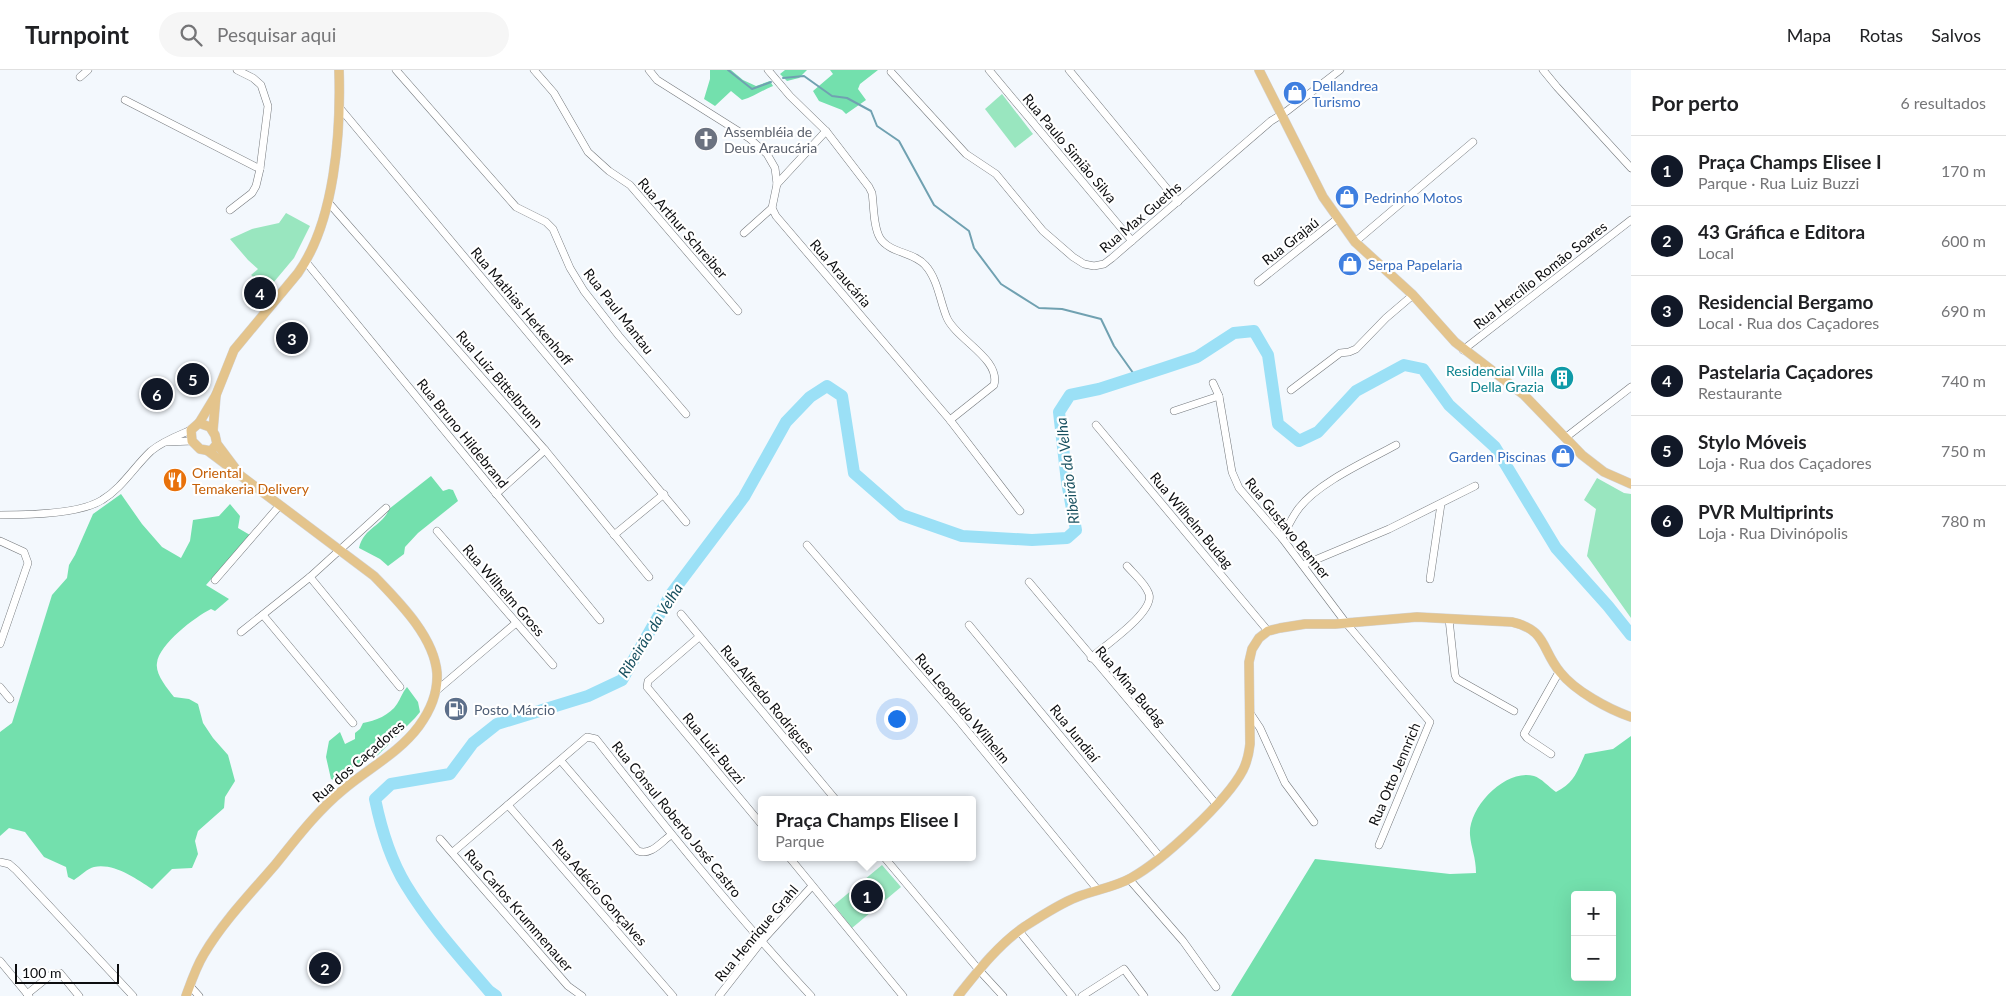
<!DOCTYPE html>
<html lang="pt">
<meta charset="utf-8">
<style>
body{margin:0;font-family:Lato,sans-serif;background:#f6f6f6;color:#202124}
.controls{position:absolute;right:15px;bottom:15px;display:grid;overflow:hidden;border-radius:5px;box-shadow:0 5px 20px #0002}
.controls button{width:45px;height:45px;display:grid;place-items:center;padding:0;border:0;border-bottom:1px solid #e0e0e0;background:#fff;color:#202124;font:25px sans-serif}
.scale{position:absolute;left:15px;bottom:12px;width:104px;box-sizing:border-box;padding-left:5px;border:2px solid #0c0d0f;border-top:0;font-size:14px;line-height:18px;white-space:nowrap;color:#0c0d0f;-webkit-text-stroke:4px #fff;paint-order:stroke}
.you{position:absolute;left:896px;top:648px;width:18px;height:18px;margin:-12px;border:4px solid #fff;border-radius:50%;background:#1a73e8;box-shadow:0 0 0 8px #1a73e833}
.badge{display:grid;place-items:center;width:32px;height:32px;border-radius:50%;background:#111827;color:#fff;font-size:16px;font-weight:700}
.pin{position:absolute;translate:-50% -50%;border:2px solid #fff;box-shadow:0 1px 5px #0006}
.popup{position:absolute;left:758px;top:726px;width:218px;height:65px;box-sizing:border-box;display:grid;place-content:center;border-radius:5px;background:#fff;filter:drop-shadow(0 1px 4px #0005);font-size:16px;white-space:nowrap;color:#757577}
.popup b{font-size:19px;color:#202124}
.popup::after{content:'';position:absolute;left:50%;top:100%;margin-left:-10px;border:10px solid transparent;border-top-color:#fff}
.list{margin:0;padding:0;list-style:none}
h2{display:flex;justify-content:space-between;align-items:center;height:65px;margin:0;padding:0 20px;font-size:21px}
h2 small{font-size:16px;font-weight:400;color:#757577}
.list li{display:grid;grid-template-columns:32px 1fr auto;gap:15px;align-items:center;box-sizing:border-box;height:70px;padding:0 20px;border-top:1px solid #e0e0e0}
.list b{display:block;font-size:19px;white-space:nowrap}
.list p{margin:0;font-size:16px;white-space:nowrap;color:#757577}
.list em{font-size:16px;font-style:normal;color:#757577}
.icon{flex:none;width:28px;height:28px;fill:none;stroke:currentColor;stroke-width:2;stroke-linecap:round;stroke-linejoin:round}
.map{position:relative;flex:none;width:1631px;height:926px;overflow:hidden}
header{display:flex;align-items:center;gap:30px;box-sizing:border-box;height:70px;padding:0 25px;background:#fff;border-bottom:1px solid #e0e0e0}
header strong{font-size:24px}
nav{display:flex;gap:28px;margin-inline-start:auto;font-size:18px}
.search{width:350px;height:45px;background:#f6f6f6;display:flex;align-items:center;gap:12px;box-sizing:border-box;padding:0 18px;border-radius:28px;color:#757577;font-size:19px}
main{display:flex}
aside{flex:1;background:#fff}
.map>svg:first-child{display:block}
</style>
<header>
<strong>Turnpoint</strong>
<div class="search"><svg class="icon" aria-label="search" viewBox="0 0 24 24"><circle cx="10" cy="10" r="6"/><path d="M15 15l6 6"/></svg>Pesquisar aqui</div>
<nav><a>Mapa</a><a>Rotas</a><a>Salvos</a></nav>
</header>
<main>
<div class="map">
<svg width="1631" height="926" viewBox="0 0 1631 926">
<rect width="100%" height="100%" fill="#f3f8fd"/>
<g fill="#99e6bf">
<path d="M1002 24 1033 64 1015 78 985 39Z"/>
<path d="M286 143 310 156 294 188 268 219 251 205 258 199 248 190 230 169 252 159 279 153Z"/>
<path d="M1597 408 1624 423 1631 424V548L1587 486 1596 439 1584 430Z"/>
<path d="M882 795 901 817 852 858 834 835Z"/>
</g>
<g fill="#73e0ad" fill-rule="evenodd">
<path d="M710 0H731L743 10 756 16 770 11 773 16C762 20 754 27 742 30L731 21 715 36 704 29 710 9Z"/>
<path d="M785 0H807L799 8 787 11 780 4Z"/>
<path d="M830 0H878L860 14 858 19 866 30 846 44 842 40 819 31 813 21 833 4Z"/>
<path d="M431 406 443 421 449 419 453 420 458 431 418 463 405 477 404 484 388 496 380 489 359 478C364 457 383 456 389 439Z"/>
<path d="M121 424 142 454 162 477 181 488 190 471 193 450 219 446 230 434 240 446 238 458 250 465 206 515 229 529 215 541 211 539C195 547 159 574 157 593 155 604 167 618 174 627L189 629 198 634 203 653 213 668 228 685 235 711 225 727 224 738 198 761 195 771 198 784 192 798 172 799 152 819C136 809 115 793 94 797 88 798 80 806 74 810L68 807 66 797 44 787 25 762 9 758 0 766V662L12 653 52 525 67 508 69 495 75 485 93 444Z"/>
<path d="M407 617 418 632 420 642 415 648 378 685 347 700V705C342 710 339 712 331 709L326 687 329 671 340 662 345 674 355 669V663L360 659 363 653C375 651 390 645 397 634 401 628 402 623 407 617Z"/>
<path d="M1631 666V926H1231L1315 789 1450 804 1476 803C1476 787 1471 778 1470 765 1468 737 1506 698 1534 706 1541 708 1549 717 1556 722 1574 713 1577 702 1585 684L1613 679ZM1575 825H1612V907H1575Z"/>
</g>
<g fill="none" stroke-linecap="round" stroke-linejoin="round">
<g stroke="#70a1b1" stroke-width="2">
<path d="M728 0 752 19 771 12"/>
<path d="M783 8 804 6 832 26 847 28 871 41 877 56 899 71 934 135 969 161 974 178 1001 214 1039 238 1062 239 1101 249 1114 276 1136 307"/>
</g>
<path stroke="#9be0f6" stroke-width="12" d="M496 926 489 921C460 887 429 853 406 815 390 789 381 758 375 729L391 714 450 704 473 673 497 654 588 626 622 610 671 524 744 427 786 352 810 327 827 316 842 326 854 403 902 445 962 466 1032 470 1067 468 1076 460 1067 412 1059 342 1070 325 1099 319 1164 298 1197 287 1234 263 1254 261 1268 285 1278 354 1299 371 1318 362 1356 321 1404 295 1423 299 1449 335 1495 377 1556 478 1608 536 1631 565"/>
<g stroke="#74787c" stroke-width="8">
<g id="minor">
<path d="M396 0 516 137 546 152 553 159 570 198 584 221 619 266 686 344"/>
<path d="M534 0 554 23 588 82 609 101 630 115 738 241"/>
<path d="M649 0 657 10 749 68 767 84 775 98 777 114 772 138 776 146 950 350 1020 441"/>
<path d="M768 0 790 26 826 61 869 117 872 123C874 136 873 156 880 168 889 183 914 182 925 195 938 209 940 232 947 248 957 270 1001 289 994 315L950 350"/>
<path d="M989 0 1132 171"/>
<path d="M1069 0 1178 132"/>
<path d="M1543 0 1557 17 1631 98"/>
<path d="M891 2 966 84 996 104 1043 161 1073 187 1084 194 1094 196 1104 194 1112 188 1271 51 1287 41 1340 0"/>
<path d="M80 7 88 0"/>
<path d="M125 30 260 99"/>
<path d="M339 37 686 452"/>
<path d="M777 114 826 61"/>
<path d="M328 132 545 380 649 507"/>
<path d="M230 140 252 123 256 116 260 99 268 36 261 15 253 8 237 0"/>
<path d="M744 163 772 138"/>
<path d="M1355 172 1473 72"/>
<path d="M306 192 600 550"/>
<path d="M1258 212 1337 149"/>
<path d="M1463 280 1631 150"/>
<path d="M1213 313 1219 326 1232 402 1239 418 1282 468 1346 553 1430 652 1379 775"/>
<path d="M1291 320 1340 283 1349 282 1356 279 1386 248 1413 225"/>
<path d="M1174 341 1219 326"/>
<path d="M1096 355 1268 561"/>
<path d="M1565 368 1631 317"/>
<path d="M167 372 192 371"/>
<path d="M496 424 545 380"/>
<path d="M0 445C27 445 80 444 102 430 122 418 134 397 151 381 163 371 177 366 191 360"/>
<path d="M437 461 553 595"/>
<path d="M614 465 664 424"/>
<path d="M1282 468C1287 458 1292 447 1299 438 1319 412 1367 391 1396 375"/>
<path d="M0 471 24 482 28 493 0 574"/>
<path d="M807 475 960 652 1097 819"/>
<path d="M1303 495 1389 459 1475 416"/>
<path d="M310 507 400 617"/>
<path d="M1430 509 1441 434"/>
<path d="M215 510 280 435"/>
<path d="M1029 512 1216 734"/>
<path d="M681 544 836 730"/>
<path d="M263 545 353 653"/>
<path d="M1449 549 1455 605 1457 609 1514 641"/>
<path d="M969 555 1160 787"/>
<path d="M241 562 310 507 386 438"/>
<path d="M699 567 648 611 647 617 762 755"/>
<path d="M1091 588C1104 576 1155 542 1149 524 1146 514 1134 504 1127 496"/>
<path d="M0 617 10 629"/>
<path d="M436 621 516 553"/>
<path d="M1250 643 1260 658 1285 713 1314 752"/>
<path d="M1551 684 1527 668 1524 664 1559 602"/>
<path d="M561 691 638 781C651 786 661 772 671 765"/>
<path d="M508 735 673 926"/>
<path d="M440 769 568 916 582 926"/>
<path d="M453 782 587 667 596 669C665 757 735 844 811 926"/>
<path d="M789 787 903 926"/>
<path d="M884 787 979 900 1003 926"/>
<path d="M0 792 9 794 16 800 133 926"/>
<path d="M1129 809 1183 871 1216 917"/>
<path d="M1019 861 1072 926"/>
<path d="M0 891 29 926"/>
<path d="M190 916 199 926"/>
<path d="M27 924 52 904 60 903 79 926"/>
<path d="M719 926 761 872 812 816"/>
<path d="M1082 926 1124 899 1144 926"/>
</g>
</g>
<g stroke="#d3d3d4" stroke-width="10">
<g id="major">
<path d="M1259 0 1323 127 1355 172 1413 225 1455 272 1524 325 1582 385 1604 402 1631 414"/>
<path d="M199 353 216 325 234 280 298 203C335 151 341 62 339 0"/>
<path d="M213 360 216 325"/>
<path d="M217 374 211 381 200 379 192 371 191 360 199 353 210 357 215 365 217 374 235 398"/>
<path d="M186 926C191 912 196 897 204 884 223 852 250 824 275 795 296 769 317 741 344 719 369 698 399 683 419 656 430 641 438 622 437 603 434 566 398 531 374 506L208 381"/>
<path d="M958 926C978 901 998 875 1024 857 1041 846 1059 834 1077 827 1095 820 1115 817 1131 808 1162 791 1227 731 1243 700 1247 692 1249 683 1250 674L1249 592 1252 579 1259 568 1268 561 1280 558 1305 554H1335L1417 547 1512 552C1547 560 1541 579 1560 602 1575 621 1608 639 1631 647"/>
</g>
</g>
<use href="#minor" stroke="#fff" stroke-width="7"/>
<use href="#major" stroke="#e4c48c" stroke-width="9"/>
</g>
<defs>
<g id="shop-disc" transform="scale(1.25)"><circle r="9.5" fill="#3f7fe0" stroke="#fff"/><path d="M-5-2.5h2.3a2.7 3.5 0 0 1 5.4 0H5L5.5 6h-11ZM-1.5-2.5h3a1.5 2.3 0 0 0-3 0Z" fill="#fff"/></g>
<g id="church-disc" transform="scale(1.25)"><circle r="9.5" fill="#6b7280" stroke="#fff"/><path d="M-1.2-6h2.4v3.5h3.3v2.4h-3.3V6h-2.4V-.1h-3.3v-2.4h3.3Z" fill="#fff"/></g>
<g id="building-disc" transform="scale(1.25)"><circle r="9.5" fill="#0f9aa8" stroke="#fff"/><path d="M-4-6H4V6H1V3H-1V6H-4ZM-2.5-4.3h1.7v1.8h-1.7ZM.8-4.3h1.7v1.8H.8ZM-2.5-1h1.7V.8h-1.7ZM.8-1h1.7V.8H.8Z" fill="#fff"/></g>
<g id="restaurant-disc" transform="scale(1.25)"><circle r="9.5" fill="#e8710a" stroke="#fff"/><path d="M-5-6h1v4h1v-4h1v4h1v-4h1v5L-1.5 .5V6h-2V.5L-5-1ZM5-6V6H3V1.5H1.5Q1.5-4 5-6Z" fill="#fff"/></g>
<g id="fuel-disc" transform="scale(1.25)"><circle r="9.5" fill="#5c6f8a" stroke="#fff"/><path d="M-5.5-6h7V0h2V4h1.3V-2.5L3-4.5l.8-.8L6-3V5H2.5V1h-1V6h-7ZM-4.2-4.7v3.2H.2V-4.7Z" fill="#fff"/></g>
</defs>
<g fill-rule="evenodd">
<use href="#shop-disc" x="1295" y="23"/>
<use href="#church-disc" x="706" y="69"/>
<use href="#shop-disc" x="1347" y="127"/>
<use href="#shop-disc" x="1350" y="194"/>
<use href="#building-disc" x="1562" y="308"/>
<use href="#shop-disc" x="1563" y="386"/>
<use href="#restaurant-disc" x="175" y="410"/>
<use href="#fuel-disc" x="456" y="639"/>
</g>
<g text-anchor="middle" dominant-baseline="central" stroke-width="4.5" stroke-linejoin="round" paint-order="stroke">
<g font-size="14" fill="#366cbe" stroke="#fff" text-anchor="start">
<text x="1312" y="15">Dellandrea<tspan x="1312" dy="16">Turismo</tspan></text>
<text x="1364" y="127">Pedrinho Motos</text>
<text x="1368" y="194">Serpa Papelaria</text>
<text x="1546" y="386" text-anchor="end">Garden Piscinas</text>
</g>
<g font-size="14" fill="#5b616d" stroke="#fff" text-anchor="start">
<text x="724" y="61">Assembléia de<tspan x="724" dy="16">Deus Araucária</tspan></text>
</g>
<g font-size="14" fill="#0c0d0f" stroke="#fff">
<text transform="translate(1070 78) rotate(50)">Rua Paulo Simião Silva</text>
<text transform="translate(1140 147) rotate(-40)">Rua Max Gueths</text>
<text transform="translate(683 158) rotate(49)">Rua Arthur Schreiber</text>
<text transform="translate(1290 171) rotate(-38)">Rua Grajaú</text>
<text transform="translate(841 203) rotate(49)">Rua Araucária</text>
<text transform="translate(1540 205) rotate(-38)">Rua Hercílio Romão Soares</text>
<text transform="translate(522 236) rotate(50)">Rua Mathias Herkenhoff</text>
<text transform="translate(619 241) rotate(52)">Rua Paul Mantau</text>
<text transform="translate(500 309) rotate(49)">Rua Luiz Bittelbrunn</text>
<text transform="translate(463 363) rotate(51)">Rua Bruno Hildebrand</text>
<text transform="translate(1192 450) rotate(50)">Rua Wilhelm Budag</text>
<text transform="translate(1288 458) rotate(51)">Rua Gustavo Benner</text>
<text transform="translate(504 520) rotate(49)">Rua Wilhelm Gross</text>
<text transform="translate(1131 616) rotate(50)">Rua Mina Budag</text>
<text transform="translate(768 629) rotate(50)">Rua Alfredo Rodrigues</text>
<text transform="translate(963 638) rotate(50)">Rua Leopoldo Wilhelm</text>
<text transform="translate(1075 663) rotate(51)">Rua Jundiaí</text>
<text transform="translate(714 678) rotate(50)">Rua Luiz Buzzi</text>
<text transform="translate(358 691) rotate(-41)">Rua dos Caçadores</text>
<text transform="translate(1394 704) rotate(-67)">Rua Otto Jennrich</text>
<text transform="translate(677 749) rotate(51)">Rua Cônsul Roberto José Castro</text>
<text transform="translate(600 822) rotate(49)">Rua Adécio Gonçalves</text>
<text transform="translate(519 840) rotate(49)">Rua Carlos Krummenauer</text>
<text transform="translate(756 863) rotate(-50)">Rua Henrique Grahl</text>
</g>
<g font-size="14" fill="#0d838f" stroke="#fff" text-anchor="end">
<text x="1544" y="300">Residencial Villa<tspan x="1544" dy="16">Della Grazia</tspan></text>
</g>
<g font-size="14" fill="#c56008" stroke="#fff" text-anchor="start">
<text x="192" y="402">Oriental<tspan x="192" dy="16">Temakeria Delivery</tspan></text>
</g>
<g font-size="14" fill="#4e5e75" stroke="#fff" text-anchor="start">
<text x="474" y="639">Posto Márcio</text>
</g>
<g font-size="15" font-style="italic" fill="#195160" stroke="#fff">
<text transform="translate(1067 401) rotate(-97)">Ribeirão da Velha</text>
<text transform="translate(650 560) rotate(-58)">Ribeirão da Velha</text>
</g>
</g>
</svg>
<div class="controls">
<button>+</button>
<button>−</button>
</div>
<div class="scale">100 m</div>
<div class="you"></div>
<div class="pin badge" style="left:867px;top:826px">1</div>
<div class="popup"><b>Praça Champs Elisee I</b>Parque</div>
<div class="pin badge" style="left:325px;top:898px">2</div>
<div class="pin badge" style="left:292px;top:268px">3</div>
<div class="pin badge" style="left:260px;top:223px">4</div>
<div class="pin badge" style="left:193px;top:309px">5</div>
<div class="pin badge" style="left:157px;top:324px">6</div>
</div>
<aside>
<h2>Por perto<small>6 resultados</small></h2>
<ul class="list">
<li><span class="badge">1</span><div><b>Praça Champs Elisee I</b><p>Parque · Rua Luiz Buzzi</p></div><em>170 m</em></li>
<li><span class="badge">2</span><div><b>43 Gráfica e Editora</b><p>Local</p></div><em>600 m</em></li>
<li><span class="badge">3</span><div><b>Residencial Bergamo</b><p>Local · Rua dos Caçadores</p></div><em>690 m</em></li>
<li><span class="badge">4</span><div><b>Pastelaria Caçadores</b><p>Restaurante</p></div><em>740 m</em></li>
<li><span class="badge">5</span><div><b>Stylo Móveis</b><p>Loja · Rua dos Caçadores</p></div><em>750 m</em></li>
<li><span class="badge">6</span><div><b>PVR Multiprints</b><p>Loja · Rua Divinópolis</p></div><em>780 m</em></li>
</ul>
</aside>
</main>
